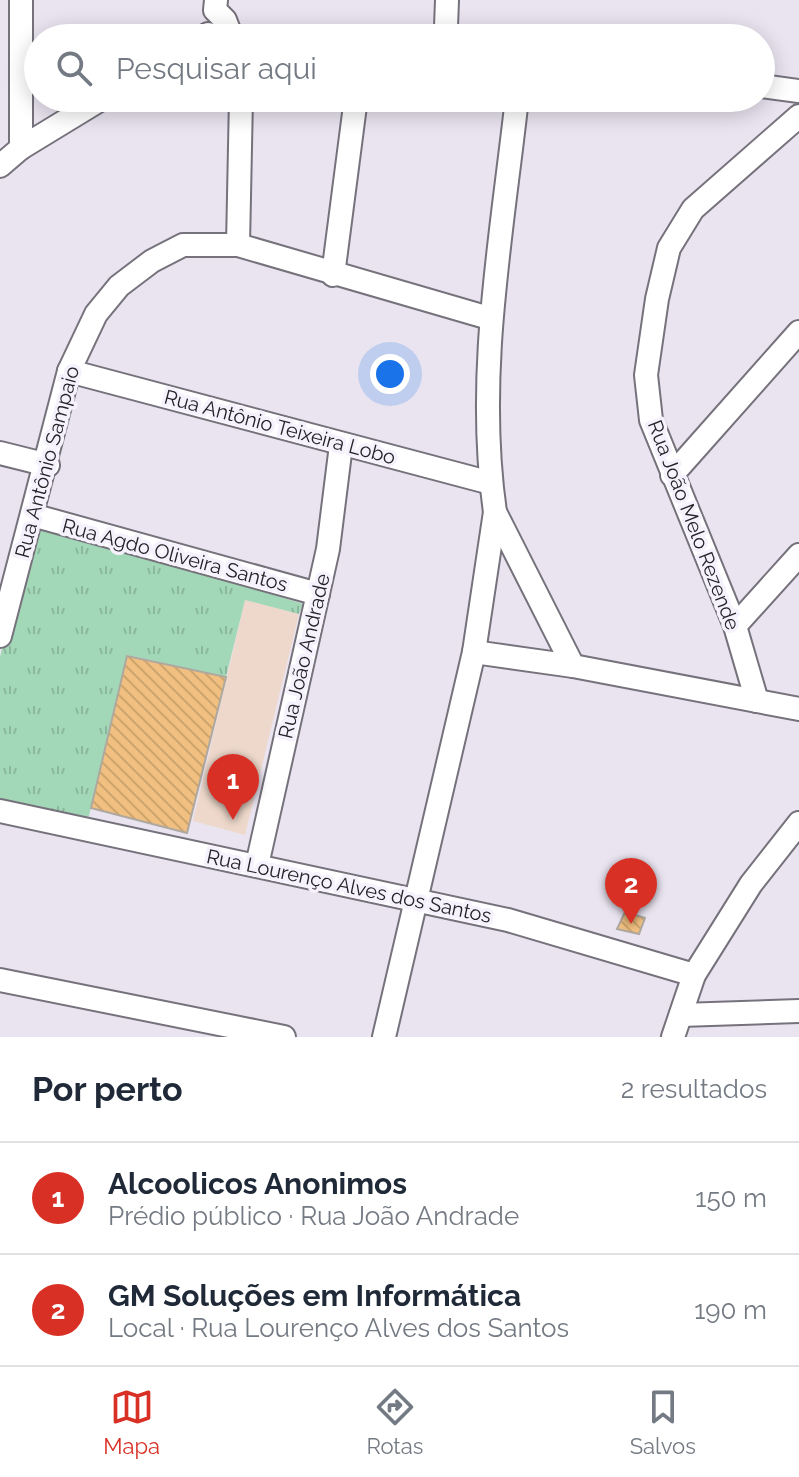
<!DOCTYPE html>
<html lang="pt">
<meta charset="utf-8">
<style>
body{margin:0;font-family:Raleway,sans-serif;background:#f6f6f7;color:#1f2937}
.you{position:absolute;left:390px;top:374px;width:28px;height:28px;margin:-20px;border:6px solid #fff;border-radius:50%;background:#1a73e8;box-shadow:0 0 0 12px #1a73e833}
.badge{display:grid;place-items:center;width:52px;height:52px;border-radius:50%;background:#d93025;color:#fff;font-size:26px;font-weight:700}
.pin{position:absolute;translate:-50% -66px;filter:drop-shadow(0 2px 4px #0008)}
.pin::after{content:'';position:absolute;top:42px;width:28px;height:24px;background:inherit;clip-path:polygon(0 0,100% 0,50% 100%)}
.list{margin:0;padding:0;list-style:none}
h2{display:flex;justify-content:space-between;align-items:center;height:104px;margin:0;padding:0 32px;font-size:34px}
h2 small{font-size:26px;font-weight:400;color:#747a83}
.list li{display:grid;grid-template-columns:52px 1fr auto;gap:24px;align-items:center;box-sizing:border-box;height:112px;padding:0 32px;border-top:2px solid #e0e1e3}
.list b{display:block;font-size:30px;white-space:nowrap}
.list p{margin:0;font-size:26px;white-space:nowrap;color:#747a83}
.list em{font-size:26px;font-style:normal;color:#747a83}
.icon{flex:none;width:44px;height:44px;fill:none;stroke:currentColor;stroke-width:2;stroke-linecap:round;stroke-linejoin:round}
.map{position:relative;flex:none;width:799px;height:1037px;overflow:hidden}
.search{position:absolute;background:#fff;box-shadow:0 4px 20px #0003;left:24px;right:24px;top:24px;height:88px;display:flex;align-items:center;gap:20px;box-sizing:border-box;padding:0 28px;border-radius:44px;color:#747a83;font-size:30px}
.sheet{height:328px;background:#fff}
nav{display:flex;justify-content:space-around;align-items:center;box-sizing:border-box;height:112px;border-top:2px solid #e0e1e3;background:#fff;font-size:22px;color:#747a83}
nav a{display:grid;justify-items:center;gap:4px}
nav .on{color:#d93025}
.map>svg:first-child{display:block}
</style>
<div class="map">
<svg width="799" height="1037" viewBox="0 0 799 1037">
<defs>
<pattern id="grass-tufts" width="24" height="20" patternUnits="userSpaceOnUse" patternTransform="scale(2)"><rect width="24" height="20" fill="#a2d7b7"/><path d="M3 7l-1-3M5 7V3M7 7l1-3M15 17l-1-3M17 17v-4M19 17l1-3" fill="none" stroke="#8bb89d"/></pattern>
<pattern id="building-back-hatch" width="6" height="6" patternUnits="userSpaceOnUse" patternTransform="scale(2)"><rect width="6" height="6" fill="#f1c080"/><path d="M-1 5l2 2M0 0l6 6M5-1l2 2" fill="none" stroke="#cea56f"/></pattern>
</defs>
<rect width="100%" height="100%" fill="#e9e4f0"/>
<path fill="#eed8cb" d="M245 600 299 614 245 835 193 821Z"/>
<path fill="url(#grass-tufts)" d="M32 520 303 604 299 614 245 600 226 677 127 655 88 820 0 803V657Z"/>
<g fill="url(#building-back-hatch)" stroke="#afa89f" stroke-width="2">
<path d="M127 656 226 677 187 833 91 808Z"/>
<path d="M625 912 645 918 639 934 617 929Z"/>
</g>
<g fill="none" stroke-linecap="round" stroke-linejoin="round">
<g stroke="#76727c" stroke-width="26">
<g id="minor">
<path d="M216 0 215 10 225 20 232 38"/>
<path d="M446 27 447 0"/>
<path d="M202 38 208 34 229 38"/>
<path d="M761 86 799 91"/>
<path d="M517 98C502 235 475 374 495 512L573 666 799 709"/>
<path d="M21 148V0"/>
<path d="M0 166 21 148 103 98"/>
<path d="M238 245 241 98"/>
<path d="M333 275 356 98"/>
<path d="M69 371 491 483"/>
<path d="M0 453 48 465"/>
<path d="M672 475 799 332"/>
<path d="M32 515 318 594"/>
<path d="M735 626 799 555"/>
<path d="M0 636 69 371 96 314 119 286 152 261 183 245H238L489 318"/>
<path d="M474 652 573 666"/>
<path d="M757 701 735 626 651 420 646 375 657 299 669 248 693 209 799 116"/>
<path d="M0 811 508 920 694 975"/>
<path d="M257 865 328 549 341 445"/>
<path d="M0 980 284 1037"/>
<path d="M681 1015 799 1011"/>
<path d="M384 1037 474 652 495 512"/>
<path d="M673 1037 694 975 751 884 799 823"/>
</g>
</g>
<path stroke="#aaa6b0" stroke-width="4" stroke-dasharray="6 6" stroke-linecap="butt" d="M467 31 488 38"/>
<use href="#minor" stroke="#fff" stroke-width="22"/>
</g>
<g text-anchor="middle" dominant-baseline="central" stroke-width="7" stroke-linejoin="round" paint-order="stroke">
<g font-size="20" fill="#252327" stroke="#f6f2fd">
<text transform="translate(280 427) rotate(15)">Rua Antônio Teixeira Lobo</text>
<text transform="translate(47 462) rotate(-75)">Rua Antônio Sampaio</text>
<text transform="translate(694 525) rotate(69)">Rua João Melo Rezende</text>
<text transform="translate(175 555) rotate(15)">Rua Agdo Oliveira Santos</text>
<text transform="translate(304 656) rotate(-77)">Rua João Andrade</text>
<text transform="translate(349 886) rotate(12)">Rua Lourenço Alves dos Santos</text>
</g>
</g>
</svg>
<div class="you"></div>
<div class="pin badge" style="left:233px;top:820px">1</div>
<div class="pin badge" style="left:631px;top:924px">2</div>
<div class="search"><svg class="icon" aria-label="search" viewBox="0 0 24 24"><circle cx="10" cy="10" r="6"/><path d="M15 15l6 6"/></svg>Pesquisar aqui</div>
</div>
<section class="sheet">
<h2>Por perto<small>2 resultados</small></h2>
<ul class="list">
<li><span class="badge">1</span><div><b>Alcoolicos Anonimos</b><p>Prédio público · Rua João Andrade</p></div><em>150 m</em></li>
<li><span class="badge">2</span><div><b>GM Soluções em Informática</b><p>Local · Rua Lourenço Alves dos Santos</p></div><em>190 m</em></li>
</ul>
</section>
<nav>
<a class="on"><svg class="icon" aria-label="map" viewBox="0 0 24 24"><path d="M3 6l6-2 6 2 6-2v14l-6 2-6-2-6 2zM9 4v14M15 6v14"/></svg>Mapa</a>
<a><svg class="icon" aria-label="directions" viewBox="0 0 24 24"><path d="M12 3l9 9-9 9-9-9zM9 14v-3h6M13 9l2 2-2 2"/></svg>Rotas</a>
<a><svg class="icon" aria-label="saved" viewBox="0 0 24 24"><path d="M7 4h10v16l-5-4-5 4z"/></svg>Salvos</a>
</nav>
